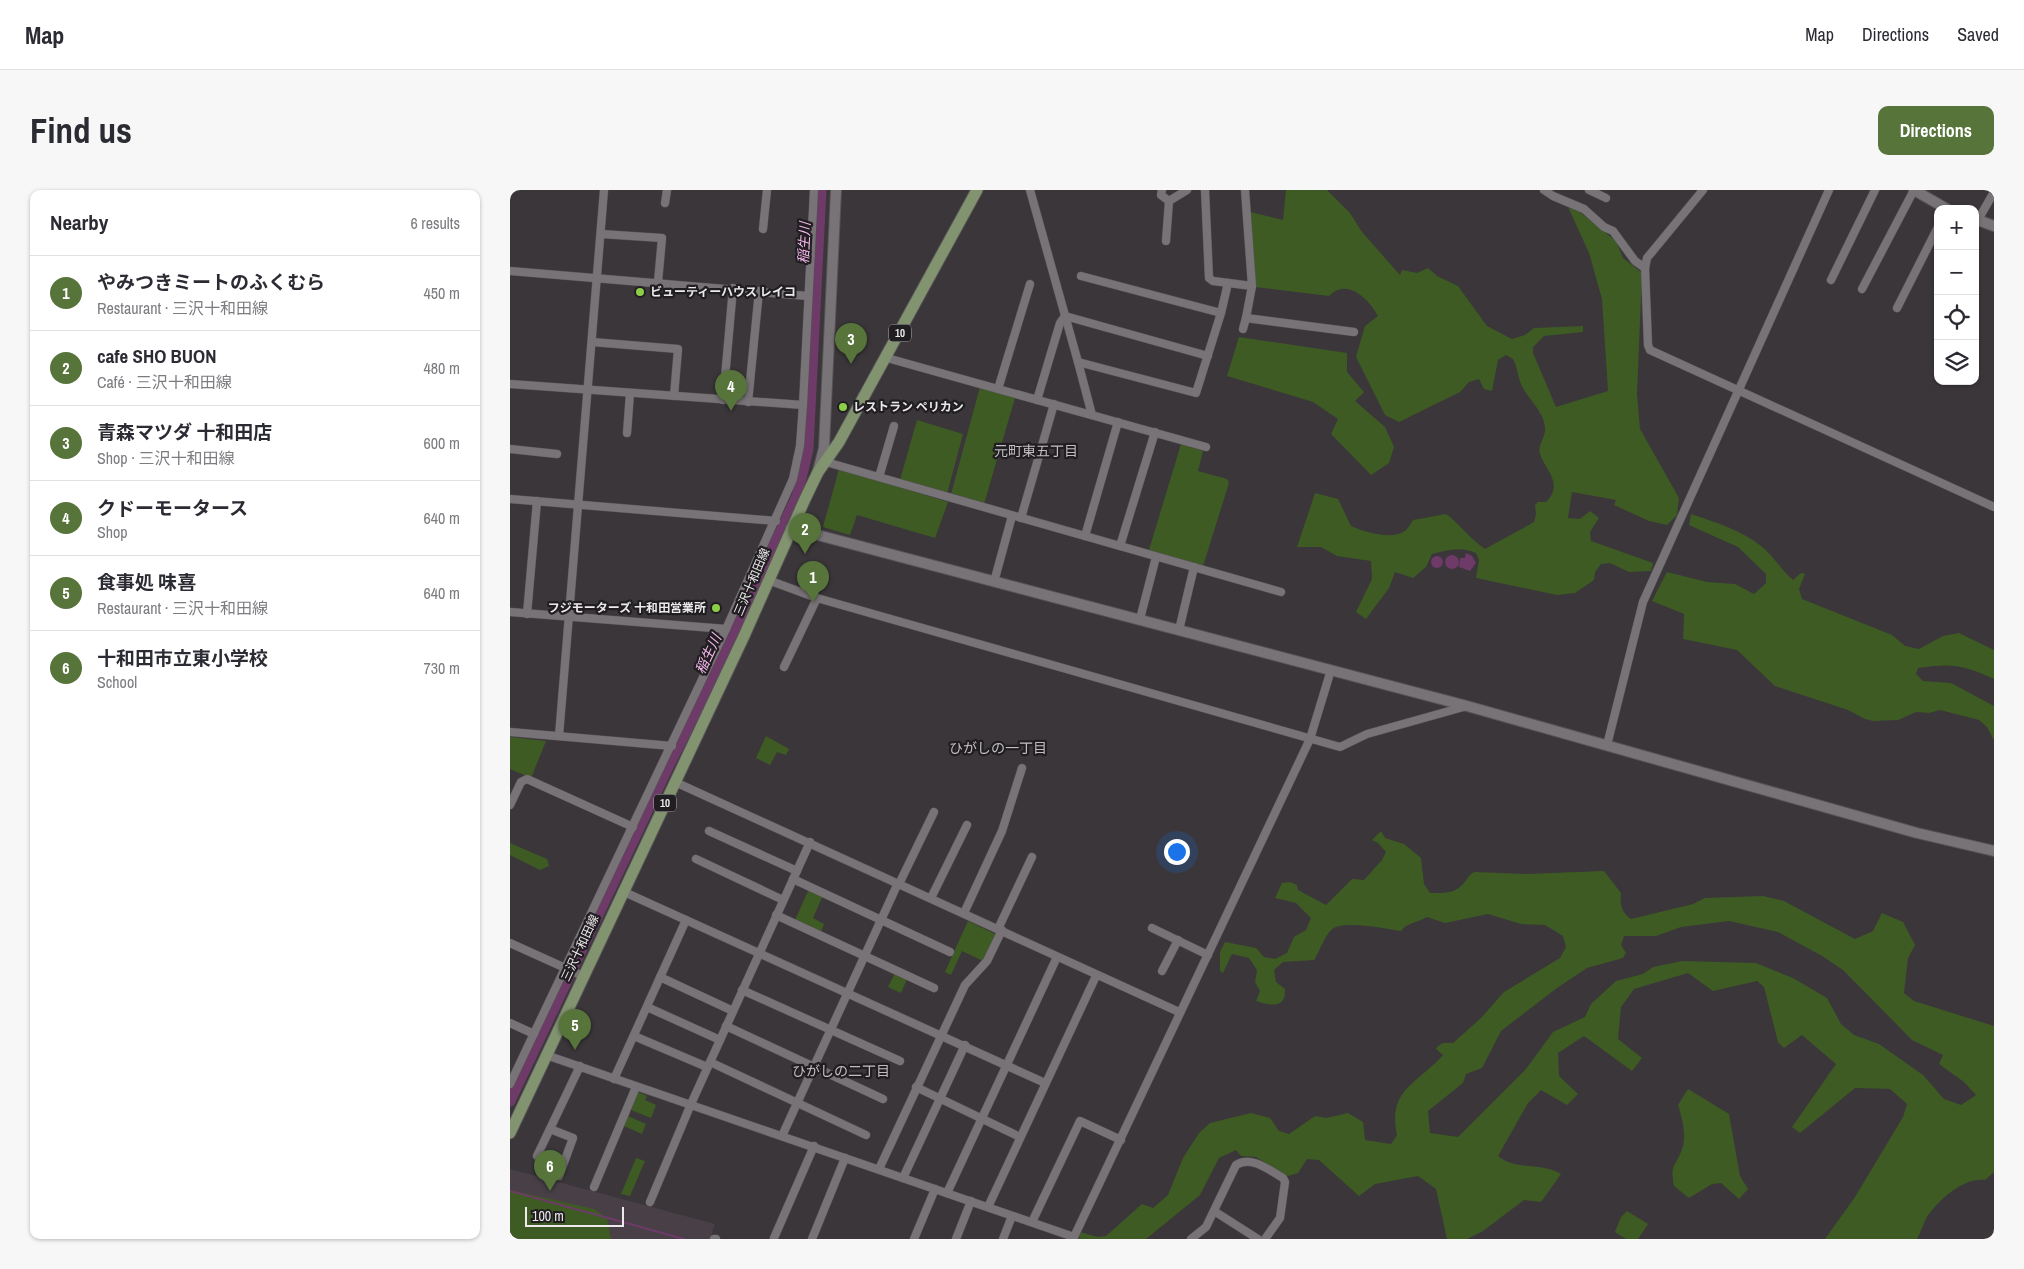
<!DOCTYPE html>
<meta charset="utf-8">
<style>
body{margin:0;font-family:"Archivo Narrow","Noto Sans JP",sans-serif;background:#f7f7f7;color:#2b2b33}
.controls{position:absolute;right:15px;top:15px;display:grid;overflow:hidden;border-radius:10px;box-shadow:0 1px 4px #0004}
.controls button{width:45px;height:45px;display:grid;place-items:center;padding:0;border:0;border-bottom:1px solid #e1e1e2;background:#fff;color:#2b2b33;font:25px sans-serif}
.scale{position:absolute;left:15px;bottom:12px;width:99px;box-sizing:border-box;padding-left:5px;border:2px solid #ebe9eb;border-top:0;font-size:14px;line-height:18px;white-space:nowrap;color:#ebe9eb;-webkit-text-stroke:4px #201e20;paint-order:stroke}
.you{position:absolute;left:666px;top:661px;width:18px;height:18px;margin:-12px;border:4px solid #fff;border-radius:50%;background:#1a73e8;box-shadow:0 0 0 8px #1a73e833}
.badge{display:grid;place-items:center;width:32px;height:32px;border-radius:50%;background:#57743b;color:#fff;font-size:16px;font-weight:700}
.pin{position:absolute;translate:-50% -41px;filter:drop-shadow(0 1px 2px #0008)}
.pin::after{content:'';position:absolute;top:26px;width:18px;height:15px;background:inherit;clip-path:polygon(0 0,100% 0,50% 100%)}
.list{margin:0;padding:0;list-style:none}
h2{display:flex;justify-content:space-between;align-items:center;height:65px;margin:0;padding:0 20px;font-size:21px}
h2 small{font-size:16px;font-weight:400;color:#7c7c81}
.list li{display:grid;grid-template-columns:32px 1fr auto;gap:15px;align-items:center;box-sizing:border-box;height:75px;padding:0 20px;border-top:1px solid #e1e1e2}
.list b{display:block;font-size:19px;white-space:nowrap}
.list p{margin:0;font-size:16px;white-space:nowrap;color:#7c7c81}
.list em{font-size:16px;font-style:normal;color:#7c7c81}
.icon{flex:none;width:28px;height:28px;fill:none;stroke:currentColor;stroke-width:2;stroke-linecap:round;stroke-linejoin:round}
.map{position:relative;flex:none;width:1484px;height:1049px;overflow:hidden;border-radius:10px}
header{display:flex;align-items:center;gap:30px;box-sizing:border-box;height:70px;padding:0 25px;background:#fff;border-bottom:1px solid #e1e1e2}
header strong{font-size:24px}
nav{display:flex;gap:28px;margin-inline-start:auto;font-size:18px}
.intro{display:flex;align-items:center;justify-content:space-between;box-sizing:border-box;height:120px;padding:0 30px}
h1{margin:0;font-size:35px}
.button{padding:12px 22px;border-radius:10px;background:#57743b;color:#fff;font-size:18px;font-weight:700}
main{display:flex;gap:30px;padding:0 30px}
aside{flex:1;background:#fff;border-radius:10px;box-shadow:0 1px 4px #0004}
.map>svg:first-child{display:block}
</style>
<header>
<strong>Map</strong>
<nav><a>Map</a><a>Directions</a><a>Saved</a></nav>
</header>
<div class="intro"><h1>Find us</h1><a class="button">Directions</a></div>
<main>
<aside>
<h2>Nearby<small>6 results</small></h2>
<ul class="list">
<li><span class="badge">1</span><div><b>やみつきミートのふくむら</b><p>Restaurant · 三沢十和田線</p></div><em>450 m</em></li>
<li><span class="badge">2</span><div><b>cafe SHO BUON</b><p>Café · 三沢十和田線</p></div><em>480 m</em></li>
<li><span class="badge">3</span><div><b>青森マツダ 十和田店</b><p>Shop · 三沢十和田線</p></div><em>600 m</em></li>
<li><span class="badge">4</span><div><b>クドーモータース</b><p>Shop</p></div><em>640 m</em></li>
<li><span class="badge">5</span><div><b>食事処 味喜</b><p>Restaurant · 三沢十和田線</p></div><em>640 m</em></li>
<li><span class="badge">6</span><div><b>十和田市立東小学校</b><p>School</p></div><em>730 m</em></li>
</ul>
</aside>
<div class="map">
<svg width="1484" height="1049" viewBox="0 0 1484 1049">
<rect width="100%" height="100%" fill="#3a363a"/>
<path fill="#483f47" d="M0 979 205 1034 200 1049H0Z"/>
<g fill="#3e5b23" fill-rule="evenodd">
<path d="M776 0H817L840 23 852 42 890 85 892 80 907 83 918 78 927 86 948 96 977 136 1002 149 1015 145 1024 138 1073 136V142L1034 146 1023 157V163L1046 217 1098 201 1092 109 1079 63 1059 19 1061 15 1106 51 1113 68 1132 83 1127 204 1130 239 1169 308 1167 325 1157 335 1139 331 1104 315 1106 310 1062 302 1058 328 1070 329 1080 321 1089 328 1080 342 1081 351 1143 373 1141 381 1119 382 1100 373 1091 374 1085 382 1084 390 1065 403 1047 405 966 388 969 370 966 363C950 356 938 360 922 364L916 377 903 388 885 382 879 398 856 429 846 422 862 389 861 371 827 366 811 357H787L805 303 828 309 841 336C854 342 883 351 896 340 899 337 901 333 903 330L936 324C951 335 960 349 975 359L1024 332 1026 324 1025 315 1028 312H1036C1054 294 1036 281 1030 264 1027 255 1036 247 1035 238 1034 222 1020 211 1013 198 1008 190 1008 178 1003 169L996 165 988 170 982 201 974 199 969 189 959 192 950 202 889 232 875 225 846 167 855 136 868 126C859 109 837 87 819 106L745 97 740 22 773 30Z"/>
<path d="M729 147 837 163V182L854 202 845 211 875 237 884 257 879 273 861 285 821 244 828 229 803 212 717 186Z"/>
<path d="M470 197 505 208 474 314 441 304Z"/>
<path d="M407 230 453 244 437 304 390 290Z"/>
<path d="M671 254 693 261 688 281 717 289 719 293 693 376 639 360Z"/>
<path d="M329 279 438 312 425 348 347 325 340 345 313 337Z"/>
<path d="M1181 324C1205 332 1231 340 1251 356 1264 366 1271 380 1283 390L1291 383 1295 384 1289 399 1292 409 1382 445 1395 456 1409 459 1433 446 1449 443 1484 460V489C1453 475 1442 473 1408 478L1406 484 1413 491 1441 493 1484 516V550L1477 537 1469 530 1430 520 1419 523 1406 522 1388 530 1363 531 1355 529 1338 520 1265 496 1227 460 1173 449 1174 424 1142 411 1157 382 1197 392 1225 394 1244 404 1256 393V384L1228 357 1179 335Z"/>
<path d="M256 546 279 559 276 565 267 562 260 575 246 568Z"/>
<path d="M0 547 36 551 21 588 0 579Z"/>
<path d="M871 641 875 648 894 654 911 668 914 694 920 703C934 703 945 704 954 693 958 688 959 684 965 682L1016 684 1094 681 1111 703C1110 714 1111 722 1121 729L1183 714 1195 708 1253 706 1274 711 1345 749 1363 741 1372 723 1393 732 1405 755 1398 768 1394 803 1404 811 1484 836V982L1475 990C1454 987 1428 1010 1417 1027 1413 1034 1411 1042 1407 1049H1315L1345 1007 1393 927 1397 914 1380 899 1345 898 1290 943 1282 937 1326 874 1292 845 1274 858 1268 852 1254 797 1247 791 1203 801 1178 783 1124 799 1111 817 1108 849 1132 868 1122 881 1074 846 1048 863 1049 886 1068 904 1057 915 1031 900 1018 913 988 966C1005 981 1032 972 1051 984L1031 1012 1014 1010 973 1041 957 1049H937L926 999 908 986 865 994 849 1006 809 970 797 969 788 983 778 986 746 967 731 966 726 960 709 968 690 1005 636 1049H569L570 1042 588 1047 596 1046 632 1014 643 1018 658 1005 673 968 689 943 700 933 741 923 760 928 769 941 779 944 805 926 816 928 838 923 853 932 855 950 881 954 887 945C877 900 907 894 933 865L926 859 928 856 933 853H943L971 828 994 802 1050 768 1056 757 1053 746 1035 735 1011 734 978 724 935 733 917 727C907 733 898 732 891 741 876 739 832 729 821 740 814 747 810 761 804 770L773 772 764 780 766 792 775 799C776 820 759 815 746 811L750 801 745 792 747 780 739 768 722 764 713 783 710 781V762L715 752 746 758 754 767 765 769 777 763 784 747 796 740 801 728 786 713 765 708 772 693 780 692 787 695 788 700 816 715 842 689 854 690 872 670 876 662 868 653 862 650ZM1219 731 1268 742 1312 766 1333 780 1402 850 1433 865 1429 874 1454 892 1466 905 1451 915 1434 909 1413 885 1369 854 1344 845 1331 834 1317 808 1283 788 1246 773 1172 771 1143 777 1133 784 1106 791 1081 814 1075 827 1043 842 1016 879 948 947 920 943 918 921 953 893 956 884 972 878 991 841 1047 798 1077 778 1113 768 1116 763 1111 755 1114 746H1146L1171 737Z"/>
<path d="M0 653 37 669 39 676 30 680 0 665Z"/>
<path d="M299 699 313 705 303 728 314 734 311 742 285 730Z"/>
<path d="M458 731 487 745 473 771 452 761 441 785 435 782Z"/>
<path d="M385 783 397 789 391 803 378 797Z"/>
<path d="M1178 899 1219 924 1230 986 1238 999 1229 1009 1211 993 1202 994 1179 1008 1164 996C1160 972 1165 979 1172 959 1177 946 1172 928 1168 915Z"/>
<path d="M128 902 137 906 135 910 146 915 141 928 121 920Z"/>
<path d="M118 926 136 934 132 944 114 936Z"/>
<path d="M126 968 135 971 120 1006 111 1004Z"/>
<path d="M0 1000 84 1019 97 1028 101 1049H0Z"/>
<path d="M1117 1021 1138 1034 1128 1049H1116L1105 1042 1111 1027Z"/>
</g>
<g fill="#6e3a68">
<path d="M956 363 962 366 966 373 960 381 949 377 950 368H955Z"/>
<circle cx="942" cy="372" r="7"/>
<circle cx="927" cy="372" r="6"/>
</g>
<g fill="none" stroke-linecap="round" stroke-linejoin="round">
<path stroke="#6e3a68" stroke-width="2" d="M0 1001 174 1049"/>
<path stroke="#6e3a68" stroke-width="11" d="M0 911 159 575 205 484 287 306 298 259 311 0"/>
<g stroke="#565356" stroke-width="9">
<g id="street">
<path d="M520 0 568 172"/>
<path d="M652 0 651 5 659 11 677 0"/>
<path d="M695 0 699 88 703 91 742 96 735 0"/>
<path d="M1034 0 1043 6 1074 19 1094 37 1103 41 1125 71 1135 78"/>
<path d="M1079 0 1096 8"/>
<path d="M1193 0 1137 68 1135 78 1138 155 1140 160 1484 317"/>
<path d="M155 13 157 0"/>
<path d="M1468 30 1484 2"/>
<path d="M253 39 257 0"/>
<path d="M91 44 152 48 148 92"/>
<path d="M656 51 659 11"/>
<path d="M0 81 298 106"/>
<path d="M571 86 711 123"/>
<path d="M1321 90 1365 0"/>
<path d="M742 96 736 128 844 142"/>
<path d="M1352 99 1404 0"/>
<path d="M1387 118 1428 37"/>
<path d="M733 139 736 128"/>
<path d="M82 152 168 159 164 206"/>
<path d="M377 168 696 257"/>
<path d="M0 194 293 215"/>
<path d="M488 199 520 94"/>
<path d="M213 210 223 98"/>
<path d="M527 210 550 133 555 126 698 166"/>
<path d="M238 212 249 101"/>
<path d="M582 225 568 172 686 203 711 123 718 93"/>
<path d="M117 243 120 203"/>
<path d="M0 259 47 264"/>
<path d="M316 272 771 402"/>
<path d="M369 287 384 236"/>
<path d="M0 309 266 331"/>
<path d="M511 328 544 214"/>
<path d="M575 346 608 232"/>
<path d="M610 356 645 242"/>
<path d="M258 390 307 408 830 557 857 544 957 516"/>
<path d="M484 392 502 326"/>
<path d="M0 422 216 439"/>
<path d="M17 424 27 311"/>
<path d="M630 429 646 367"/>
<path d="M669 440 684 377"/>
<path d="M274 477 307 408"/>
<path d="M0 542 162 556"/>
<path d="M49 546 94 0"/>
<path d="M1097 555 1133 412 1319 0"/>
<path d="M165 592 669 822"/>
<path d="M0 615 11 592 17 589 123 637"/>
<path d="M199 641 287 681"/>
<path d="M186 669 273 710"/>
<path d="M283 689 440 762"/>
<path d="M389 694 424 622"/>
<path d="M112 701 535 893"/>
<path d="M421 708 457 635"/>
<path d="M454 723 492 641 512 578"/>
<path d="M266 725 424 798"/>
<path d="M642 738 698 765"/>
<path d="M488 739 522 667"/>
<path d="M0 753 73 786"/>
<path d="M652 781 668 750"/>
<path d="M150 787 223 821"/>
<path d="M232 800 390 871"/>
<path d="M137 817 210 850"/>
<path d="M0 833 24 844"/>
<path d="M216 836 373 909"/>
<path d="M124 846 197 877"/>
<path d="M36 865 564 1047"/>
<path d="M200 872 356 945"/>
<path d="M104 889 176 730"/>
<path d="M0 894 216 439 283 289 290 256 293 215 304 0"/>
<path d="M406 897 510 947"/>
<path d="M40 939 63 948 49 986"/>
<path d="M272 946 388 693"/>
<path d="M27 966 70 876"/>
<path d="M369 979 455 795 477 771 492 740"/>
<path d="M393 988 455 855"/>
<path d="M84 997 126 897"/>
<path d="M437 1003 547 767"/>
<path d="M140 1012 181 914 300 652"/>
<path d="M478 1017 586 786"/>
<path d="M704 1021 748 1049"/>
<path d="M522 1032 570 931 611 950"/>
<path d="M264 1048 304 956"/>
<path d="M204 1049H206"/>
<path d="M302 1049 335 968"/>
<path d="M404 1049 425 999"/>
<path d="M446 1049 461 1011"/>
<path d="M493 1049 502 1026"/>
<path d="M563 1049 800 549 821 480"/>
<path d="M681 1049 696 1037 726 975C741 965 759 980 773 988L775 992 770 1028 755 1049"/>
</g>
</g>
<g stroke="#565356" stroke-width="12">
<g id="secondary">
<path d="M1404 0 1437 19"/>
<path d="M1465 29 1484 36"/>
<path d="M308 281 314 258 326 0"/>
<path d="M281 338 957 516 1407 643 1484 661"/>
</g>
</g>
<g stroke="#565356" stroke-width="13">
<path id="primary" d="M0 943 234 446 295 309 308 282 329 252 467 0"/>
</g>
<use href="#street" stroke="#787377" stroke-width="8"/>
<use href="#secondary" stroke="#787377" stroke-width="10"/>
<use href="#primary" stroke="#829370" stroke-width="11"/>
</g>
<g fill="#8cce45" stroke="#201e20" stroke-width="2">
<circle cx="130" cy="102" r="5"/>
<circle cx="333" cy="217" r="5"/>
<circle cx="206" cy="418" r="5"/>
</g>
<g text-anchor="middle" dominant-baseline="central" stroke-width="4.5" stroke-linejoin="round" paint-order="stroke">
<g fill="#201e20" stroke="#aeacae" stroke-width="1">
<rect x="379" y="134.5" width="22" height="17" rx="4"/>
<rect x="144" y="604.5" width="22" height="17" rx="4"/>
</g>
<g font-size="11" font-weight="bold" fill="#ebe9eb">
<text x="390" y="143">10</text>
<text x="155" y="613">10</text>
</g>
<g font-size="12" font-weight="bold" fill="#ebe9eb" stroke="#201e20" text-anchor="start">
<text x="140" y="102">ビューティーハウス レイコ</text>
<text x="343" y="217">レストラン ペリカン</text>
<text x="196" y="418" text-anchor="end">フジモーターズ 十和田営業所</text>
</g>
<g font-size="12" fill="#ebe9eb" stroke="#201e20">
<text transform="translate(242 392) rotate(-67)">三沢十和田線</text>
<text transform="translate(70 758) rotate(-65)">三沢十和田線</text>
</g>
<g font-size="14" font-style="italic" fill="#f8b8ef" stroke="#201e20">
<text transform="translate(294 53) rotate(-87)">稲生川</text>
<text transform="translate(198 464) rotate(-65)">稲生川</text>
</g>
<g font-size="14" fill="#c2bdc1" stroke="#201e20">
<text x="526" y="261">元町東五丁目</text>
<text x="488" y="558">ひがしの一丁目</text>
<text x="331" y="881">ひがしの二丁目</text>
</g>
</g>
</svg>
<div class="controls">
<button>+</button>
<button>−</button>
<button><svg class="icon" aria-label="locate" viewBox="0 0 24 24"><circle cx="12" cy="12" r="6"/><path d="M12 2v4M12 18v4M2 12h4M18 12h4"/></svg></button>
<button><svg class="icon" aria-label="layers" viewBox="0 0 24 24"><path d="M12 4l9 5-9 5-9-5zM3 14l9 5 9-5"/></svg></button>
</div>
<div class="scale">100 m</div>
<div class="you"></div>
<div class="pin badge" style="left:303px;top:412px">1</div>
<div class="pin badge" style="left:295px;top:364px">2</div>
<div class="pin badge" style="left:341px;top:174px">3</div>
<div class="pin badge" style="left:221px;top:221px">4</div>
<div class="pin badge" style="left:65px;top:860px">5</div>
<div class="pin badge" style="left:40px;top:1001px">6</div>
</div>
</main>
